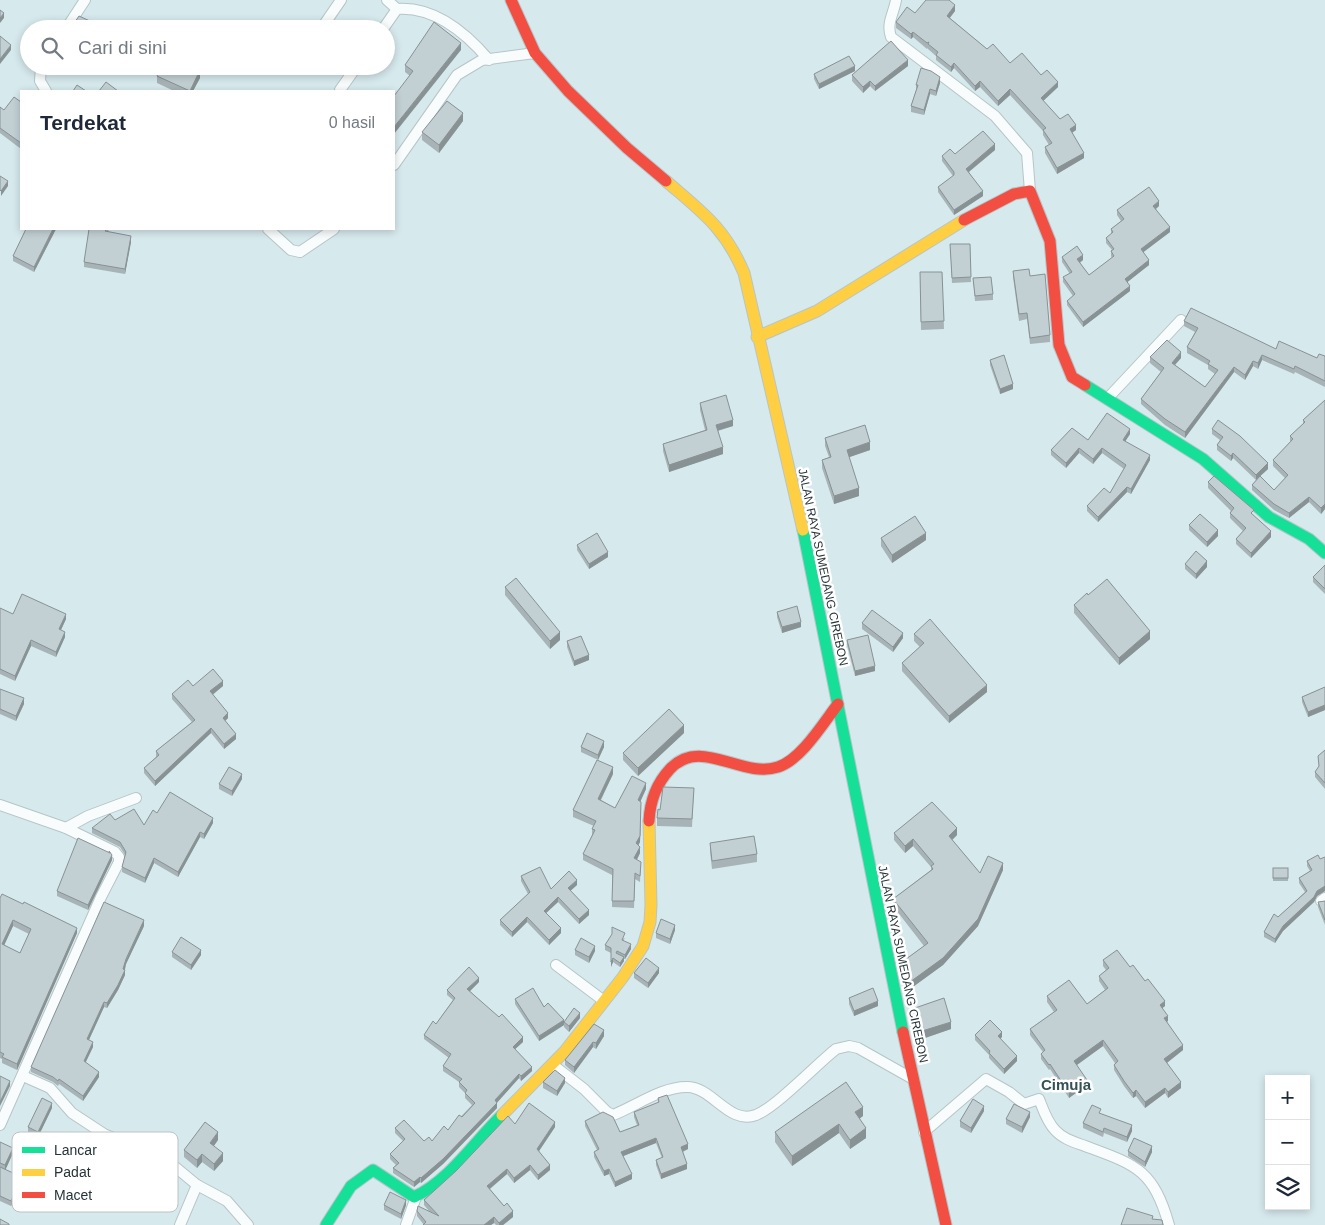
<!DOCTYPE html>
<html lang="id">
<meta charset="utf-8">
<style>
body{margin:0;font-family:Arial,sans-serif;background:#f6f6f7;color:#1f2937}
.controls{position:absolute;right:15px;bottom:15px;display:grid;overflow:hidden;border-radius:0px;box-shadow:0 2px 8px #0003}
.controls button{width:45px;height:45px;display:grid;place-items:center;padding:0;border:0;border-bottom:1px solid #e0e1e3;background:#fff;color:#1f2937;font:25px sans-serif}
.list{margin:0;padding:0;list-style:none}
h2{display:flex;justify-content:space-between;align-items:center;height:65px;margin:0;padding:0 20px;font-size:21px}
h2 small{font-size:16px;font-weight:400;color:#747a83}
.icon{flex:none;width:28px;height:28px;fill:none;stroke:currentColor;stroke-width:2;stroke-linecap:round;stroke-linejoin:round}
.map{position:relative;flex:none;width:1325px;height:1225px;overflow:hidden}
.search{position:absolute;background:#fff;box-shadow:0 2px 8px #0003;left:20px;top:20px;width:375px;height:55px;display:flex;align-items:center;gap:12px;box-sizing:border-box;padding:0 18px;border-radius:28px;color:#747a83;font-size:19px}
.panel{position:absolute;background:#fff;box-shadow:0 2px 8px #0003;left:20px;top:90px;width:375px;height:140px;border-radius:0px}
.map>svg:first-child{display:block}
</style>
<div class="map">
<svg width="1325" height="1225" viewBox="0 0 1325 1225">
<rect width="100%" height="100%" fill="#d6e9ed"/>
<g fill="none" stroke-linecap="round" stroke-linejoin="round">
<g stroke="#b6c5c8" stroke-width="12">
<g id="street">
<path d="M387 0 397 9"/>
<path d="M896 0C894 13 886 23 891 37L995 116 1027 153 1030 191"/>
<path d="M66 29 85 0"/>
<path d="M321 29 341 0"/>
<path d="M383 29 397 9C435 6 466 33 489 60"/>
<path d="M41 66 40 81 46 91"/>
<path d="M340 90 357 66"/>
<path d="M394 165 457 75 482 60 535 53"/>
<path d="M268 229 291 250 300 252 334 229"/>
<path d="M1107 399 1181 320"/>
<path d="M0 805 66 828 115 852 119 857V862L101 897 0 1125"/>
<path d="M66 828 88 816 136 798"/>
<path d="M1321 901 1325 898"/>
<path d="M556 965 604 1001"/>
<path d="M553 1065 584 1089 607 1112 613 1115C636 1106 663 1086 688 1087 713 1088 729 1125 756 1115 776 1107 817 1064 836 1049L849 1046 858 1048 913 1079"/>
<path d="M23 1076 50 1088 72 1113 104 1134 168 1161 197 1185 227 1201 248 1225"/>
<path d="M924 1132 986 1079 1009 1092 1024 1104 1039 1099C1043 1109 1047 1122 1055 1130 1063 1139 1074 1142 1085 1146 1136 1165 1153 1169 1169 1225"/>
<path d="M180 1225 197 1185"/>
<path d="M406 1225 416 1197"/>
</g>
</g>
<g stroke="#b6c5c8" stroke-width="13">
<g id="fast">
<path d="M1085 385 1203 459 1269 517 1309 539 1325 553"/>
<path d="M803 530 903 1032"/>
<path d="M326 1225 351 1186 373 1170 414 1197C450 1180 474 1142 502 1115"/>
</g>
</g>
<g stroke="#b6c5c8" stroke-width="13">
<g id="slow">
<path d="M666 181C702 212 725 228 744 273L803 530"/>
<path d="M757 337 817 311 964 220"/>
<path d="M502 1115 565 1051 623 977 643 946 650 922 651 905 649 821"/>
</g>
</g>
<g stroke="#b6c5c8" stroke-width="13">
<g id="jam">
<path d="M511 0 535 53 568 91 627 148 666 181"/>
<path d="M964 220 1014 194 1030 191 1050 241 1059 345 1072 377 1085 385"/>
<path d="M649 821C650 801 656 784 670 769 701 736 741 779 778 767 801 760 824 722 838 704"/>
<path d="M903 1032 946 1225"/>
</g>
</g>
<use href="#street" stroke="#f9fcfc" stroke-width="10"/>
<use href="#fast" stroke="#16e098" stroke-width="11"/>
<use href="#slow" stroke="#ffcf43" stroke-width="11"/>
<use href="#jam" stroke="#f24e42" stroke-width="11"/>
</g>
<g fill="#a7b3b6" fill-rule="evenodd">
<path d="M955 11 950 18 987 49 1010 63 1041 75 1058 87 1043 101 1060 119 1076 130 1072 133 1084 158 1057 174 1045 153V147L1049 145 1043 135V131L1010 95 998 106 980 87 975 91 954 68 951 72 936 60V56L928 49V48L927 49 913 37 911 39 896 28V22L915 13Z"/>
<path d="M461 50 410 76 405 72V65Z"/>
<path d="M908 66 875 91 870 86 863 93 852 81V75Z"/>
<path d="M855 71 819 89 814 79V74Z"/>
<path d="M157 76 200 78 193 91H174L157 83Z"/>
<path d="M940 83 936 96 930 94 924 115 911 112V106L916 90V85Z"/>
<path d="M21 102V149L0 133V107L4 110Z"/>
<path d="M463 121 439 153 422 140V132Z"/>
<path d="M995 150 969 172 983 196 954 215 938 192V187L953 176 942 161V156Z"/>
<path d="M1159 206 1156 209 1170 232 1143 252 1149 265 1127 282 1130 291 1083 327 1067 305V301L1073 296 1063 282V277L1070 274 1062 262V257L1083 260 1080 263 1089 275 1112 258 1111 256V251L1112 250 1106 243V238L1111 234V229L1121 221 1117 215V210Z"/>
<path d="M26 229H56L34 272 13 261V256Z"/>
<path d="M86 229H109L108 232 131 242 125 274 84 267V262L89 230Z"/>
<path d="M950 244H970L971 282 952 283Z"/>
<path d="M1013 271 1030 276 1050 335V342L1030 344 1027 319 1019 321 1013 277Z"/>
<path d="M920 272H942L944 329 921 330Z"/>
<path d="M973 278 993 294V300L975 301Z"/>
<path d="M1184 321 1276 349 1317 358 1325 356V387L1295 372 1294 374 1262 360 1258 369 1253 366 1245 380 1234 372 1185 438 1165 425 1141 404V399L1161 372 1150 363V357L1181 358 1175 365 1205 387 1215 374 1208 369V365L1187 353V347L1195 332 1184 326Z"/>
<path d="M990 360 1013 389 1000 394 990 365Z"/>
<path d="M1325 400V509L1321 514 1309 502 1289 518 1274 510 1252 490V485L1256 480 1233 458 1231 461 1217 450V445L1220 440 1212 434V429L1268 469 1260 476 1274 490 1285 478 1273 466V460L1290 442V436L1303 424V420Z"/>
<path d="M700 403 733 426 718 431 723 454 669 472 663 451V444L705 430 700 410Z"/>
<path d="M1130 434 1125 441 1150 460 1131 494 1127 492 1098 522 1087 511V506L1110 493 1124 469 1102 453 1093 464 1079 453 1066 468 1051 455V450L1088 440Z"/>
<path d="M825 438 870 450 849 457 859 496 834 504 822 468V460L829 457 825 446Z"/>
<path d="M1208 482 1254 516 1271 537 1251 558 1236 544V539L1243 531 1230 518V513L1231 511 1208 488Z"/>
<path d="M1189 525 1218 536 1207 547 1189 530Z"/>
<path d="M881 538 926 540 892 563 881 546Z"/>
<path d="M577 545 608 557 589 569 577 550Z"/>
<path d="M1185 564 1207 567 1196 579 1185 569Z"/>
<path d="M1325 565V594L1313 582V577Z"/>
<path d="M505 587 560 640 550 649 505 595Z"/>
<path d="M1074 605 1150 639 1119 665 1074 613Z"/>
<path d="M0 608 13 614 66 619 61 630 65 637 56 657 31 646 15 681 0 674Z"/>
<path d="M777 612 801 627 782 633 777 617Z"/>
<path d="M862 623 903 638 893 652 862 629Z"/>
<path d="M914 634 987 692 949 723 902 671V663L920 647 914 641Z"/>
<path d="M847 640 875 671 855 676 847 645Z"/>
<path d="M567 641 589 660 574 666 567 647Z"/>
<path d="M193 686H223L212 694 228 718 225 721 236 739 224 749 211 733 155 786 144 773V768L156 757V751L192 722 172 699V694Z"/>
<path d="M1325 687V710L1308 717 1302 702V697Z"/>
<path d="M0 689 24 704 16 721 0 714Z"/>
<path d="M684 733 638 776 623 760V753Z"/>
<path d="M581 747H604L598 760 581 752Z"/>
<path d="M1325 750V789L1315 777V772L1319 767 1318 756Z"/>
<path d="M613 774 601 800 615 808 646 789 640 801 641 808 640 842 638 845 640 853 637 860 641 862 640 882 635 879 634 908 612 907V875L583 860V854L592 835V829L594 826 573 817V810Z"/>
<path d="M242 779 232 796 219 789V784Z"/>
<path d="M694 788 692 827 657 826V818L660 810Z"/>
<path d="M157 813 213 823 204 839 200 837 178 877 154 863 145 883 122 872V867L125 855 120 847 92 833V828L115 820 144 825Z"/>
<path d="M894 833 957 835 952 840 980 873 1003 870 978 926 943 965 910 989 904 980 902 969V962L924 946 893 906V899L931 870V867L913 846 905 853 894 840Z"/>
<path d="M710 843 757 854V862L712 869 710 851Z"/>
<path d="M109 851 112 860 88 910 57 896V891L109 853Z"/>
<path d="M1325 857V891L1317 896 1314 902 1283 931 1275 943 1264 937V932L1278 917 1305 892 1299 883V878L1310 871 1307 866V861L1320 859Z"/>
<rect x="1273" y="868" width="15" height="13"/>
<path d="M521 876 551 889 577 885 570 891 589 915 579 924 558 902 546 913 561 933 549 945 527 922 512 937 500 925V920L528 894 521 881Z"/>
<path d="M0 898 77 933 17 1070 2 1063V1059L0 1058ZM13 926 29 934 20 953 4 945Z"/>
<path d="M1325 901V925L1318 907V902Z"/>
<path d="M144 926 126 964 125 970V975L118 990 107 1008 104 1007 89 1040 93 1047 85 1062 99 1077 83 1101 59 1084 58 1086 53 1082 31 1072V1067Z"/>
<path d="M675 930 670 944 656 938V933Z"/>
<path d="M625 938 623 941 631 949 625 959H624V961L620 967 613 962 611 967V953L605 950V945Z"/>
<path d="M575 950 595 951 589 963 575 955Z"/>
<path d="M172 952 201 955 191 970 172 957Z"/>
<path d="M1103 960 1130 967 1145 981 1165 1006 1162 1008 1168 1021 1167 1022 1183 1050 1167 1063 1181 1088 1168 1098 1165 1093 1145 1108 1136 1096 1133 1098 1124 1086 1114 1070V1065L1115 1063 1103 1046 1077 1065 1087 1085 1069 1098 1050 1069 1049 1070 1041 1059V1054L1043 1052 1030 1035V1029L1054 1012 1047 1002V996L1087 1004 1105 990 1099 981V976L1106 970 1103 966Z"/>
<path d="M634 973H659L648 988 634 978Z"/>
<path d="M479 982 470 991 523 1042 515 1049 532 1071 521 1081 519 1078 497 1102V1108L443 1164 421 1183 420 1182 414 1187 393 1173V1168L396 1165 390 1159V1154L403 1141 395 1133V1128L424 1141H432L448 1130 472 1105 465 1098V1093L459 1087V1082L443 1071V1066L449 1058 424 1039V1035L436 1024 453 1000 447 995V990Z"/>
<path d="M849 998 878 1006 854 1016 849 1004Z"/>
<path d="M515 999 544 1007 564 1021 580 1018 569 1032 564 1027V1025L539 1041 515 1004Z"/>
<path d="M915 1008 951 1029 922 1039 915 1015Z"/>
<path d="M594 1024 604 1036 596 1049 593 1047 574 1073 565 1065V1060Z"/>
<path d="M975 1035 1002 1037 1000 1039 1017 1061 1004 1074 989 1058V1055L975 1040Z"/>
<path d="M543 1082 565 1083 557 1096 543 1088Z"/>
<path d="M658 1098 688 1149 683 1152 687 1169 661 1179 656 1165V1160L662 1158 656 1143 623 1156 632 1179 615 1187 609 1174 604 1176 594 1157V1152L597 1150 585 1126V1121L620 1132 637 1125 634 1117V1112L658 1103Z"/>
<path d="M52 1108 38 1137 28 1133V1127Z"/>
<path d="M984 1111 971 1133 960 1127V1121Z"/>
<path d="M1101 1114 1132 1131 1127 1142 1104 1133 1103 1137 1083 1128V1123Z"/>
<path d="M863 1116 860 1118 866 1138 850 1149 839 1133 792 1166 775 1142V1132Z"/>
<path d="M1030 1117 1022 1133 1006 1124V1119Z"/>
<path d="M515 1124 555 1127 539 1151 550 1170 538 1180 530 1170 514 1183 507 1174 490 1189 513 1217 503 1225H496L494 1223 491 1225H423H424L417 1216V1211H429L424 1205V1200Z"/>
<path d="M218 1140 214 1146 223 1161 214 1171 202 1162 197 1168 184 1157V1150Z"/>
<path d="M0 1142 13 1153 5 1169 22 1182 11 1206 0 1201Z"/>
<path d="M1128 1151 1152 1152 1145 1167 1128 1156Z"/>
<path d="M384 1205H406L401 1219 384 1210Z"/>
</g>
<g fill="#889294">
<path d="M955 5V11L947 21V16Z"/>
<path d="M4 13V18L0 23V18Z"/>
<path d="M913 32V37L911 39V34Z"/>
<path d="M461 43V50L394 134V127Z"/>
<path d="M11 45V50L0 64V59Z"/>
<path d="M908 60V66L875 91V86Z"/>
<path d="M954 63V68L951 72V67Z"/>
<path d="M855 66V71L819 89V84Z"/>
<path d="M200 70V78L193 91H190Z"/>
<path d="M940 77V83L936 96V91Z"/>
<path d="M870 81V86L863 93V87Z"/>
<path d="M980 81V87L975 91V86Z"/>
<path d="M1058 82V87L1041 103V98Z"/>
<path d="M930 89V94L924 115V110Z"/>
<path d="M1010 89V95L998 106V101Z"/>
<path d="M463 113V121L439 153V145Z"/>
<path d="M1076 125V130L1070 134V129Z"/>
<path d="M995 144V150L966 174V169Z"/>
<path d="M1084 153V158L1057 174V168Z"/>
<path d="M8 181V186L1 196V191Z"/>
<path d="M983 191V196L954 215V210Z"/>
<path d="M1159 201V206L1153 211V206Z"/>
<path d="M1170 227V232L1141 254V249Z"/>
<path d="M53 229H56L34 272V267Z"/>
<path d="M131 236V242L125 274V269Z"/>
<path d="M1083 255V260L1077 264V259Z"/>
<path d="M1149 260V265L1125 284V279Z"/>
<path d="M1130 286V291L1083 327V322Z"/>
<path d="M1181 352V358L1172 368V363Z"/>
<path d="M1262 355V360L1258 369V363Z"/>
<path d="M1253 361V366L1245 380V375Z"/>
<path d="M1234 367V372L1185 438V432Z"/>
<path d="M1013 384V389L1000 394V389Z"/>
<path d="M733 420V426L716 431V425Z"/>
<path d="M1130 429V434L1123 445V440Z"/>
<path d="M870 442V450L847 458V450Z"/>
<path d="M723 447V454L669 472V465Z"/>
<path d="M1079 448V453L1066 468V463Z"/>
<path d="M1102 448V453L1093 464V459Z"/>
<path d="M1233 453V458L1231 461V456Z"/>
<path d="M1150 455V460L1131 494V489Z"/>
<path d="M1268 463V469L1256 480V475Z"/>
<path d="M1127 487V492L1098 522V517Z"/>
<path d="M859 488V496L834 504V496Z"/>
<path d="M1309 497V502L1289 518V513Z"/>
<path d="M1325 504V509L1321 514V508Z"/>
<path d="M1218 530V536L1207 547V542Z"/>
<path d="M1271 531V537L1251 558V553Z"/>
<path d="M926 533V540L892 563V555Z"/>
<path d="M608 552V557L589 569V564Z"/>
<path d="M1207 561V567L1196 579V574Z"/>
<path d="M66 614V619L59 634V629Z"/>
<path d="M801 622V627L782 633V627Z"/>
<path d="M1150 631V639L1119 665V658Z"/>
<path d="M65 632V637L56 657V652Z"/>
<path d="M560 632V640L550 649V641Z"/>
<path d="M903 633V638L893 652V647Z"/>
<path d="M31 640V646L15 681V676Z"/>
<path d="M589 655V660L574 666V661Z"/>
<path d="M875 666V671L855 676V671Z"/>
<path d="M223 681V686L210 697V691Z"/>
<path d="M987 685V692L949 723V716Z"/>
<path d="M24 698V704L16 721V716Z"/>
<path d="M1325 705V710L1308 717V712Z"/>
<path d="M228 713V718L223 723V718Z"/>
<path d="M684 725V733L638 776V768Z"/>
<path d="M211 728V733L155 786V781Z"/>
<path d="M236 734V739L224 749V744Z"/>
<path d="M604 741V747L598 760V755Z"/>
<path d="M613 767V774L598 805V799Z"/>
<path d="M242 774V779L232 796V791Z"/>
<path d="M646 783V789L638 807V800Z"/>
<path d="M641 802 640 842 636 850V843Z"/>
<path d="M213 818V823L204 839V834Z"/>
<path d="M957 828V835L949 843V836Z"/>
<path d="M200 832V837L178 877V872Z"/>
<path d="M913 839V846L905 853V846Z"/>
<path d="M640 847V853L634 865V858Z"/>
<path d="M112 855V860L88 910V905Z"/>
<path d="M154 858V863L145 883V878Z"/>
<path d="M1003 863V870L978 926 943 965 910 989V982Z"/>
<path d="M577 880V885L568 893V888Z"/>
<path d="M1325 886V891L1317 896 1314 902 1283 931 1275 943V939L1283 926 1317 891Z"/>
<path d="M558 897V902L544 915V911Z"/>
<path d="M589 910V915L579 924V919Z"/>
<path d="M527 917V922L512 937V932Z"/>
<path d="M13 920V926L2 950V944Z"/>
<path d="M144 920V926L126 964 124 972 125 970V975L118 990 107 1008V1003Z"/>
<path d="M675 925V930L670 944V939Z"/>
<path d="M77 928V933L17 1070V1064Z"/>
<path d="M561 928V933L549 945V940Z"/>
<path d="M631 944V949L625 959V955Z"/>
<path d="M595 946V951L589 963V957Z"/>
<path d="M201 950V955L191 970V965Z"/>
<path d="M624 957V961L620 967V963Z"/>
<path d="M613 958V962L611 967V962Z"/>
<path d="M659 968V973L648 988V983Z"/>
<path d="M479 978V982L467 994V989Z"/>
<path d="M878 1001V1006L854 1016V1011Z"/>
<path d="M1165 1001V1006L1160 1010V1005Z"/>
<path d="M104 1002V1007L87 1044V1039Z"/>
<path d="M580 1013V1018L569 1032V1026Z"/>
<path d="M1168 1016V1021L1164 1023V1018Z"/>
<path d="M564 1020V1025L539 1041V1036Z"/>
<path d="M951 1022V1029L922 1039V1031Z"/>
<path d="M604 1030V1036L596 1049V1043Z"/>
<path d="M1002 1032V1037L998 1041V1036Z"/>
<path d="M523 1037V1042L513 1051V1047Z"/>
<path d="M1103 1040V1046L1074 1067V1061Z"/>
<path d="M93 1042V1047L84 1066V1061Z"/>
<path d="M593 1042V1047L574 1073V1067Z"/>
<path d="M1183 1045V1050L1164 1065V1059Z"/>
<path d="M1017 1056V1061L1004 1074V1069Z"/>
<path d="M532 1067V1071L521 1081V1076Z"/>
<path d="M99 1072V1077L83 1101V1096Z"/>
<path d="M519 1074V1078L495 1105V1100Z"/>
<path d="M565 1078V1083L557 1096V1091Z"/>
<path d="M1087 1080V1085L1069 1098V1093Z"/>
<path d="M10 1081V1086L0 1106V1102Z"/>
<path d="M1181 1082V1088L1168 1098V1092Z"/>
<path d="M1165 1088V1093L1145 1108V1102Z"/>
<path d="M1136 1090V1096L1133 1098V1093Z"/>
<path d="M52 1103V1108L38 1137V1132Z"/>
<path d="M497 1103V1108L443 1164 421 1183V1178Z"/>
<path d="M984 1106V1111L971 1133V1128Z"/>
<path d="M863 1107V1116L855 1122V1112Z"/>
<path d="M1030 1112V1117L1022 1133V1127Z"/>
<path d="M555 1122V1127L537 1154V1149Z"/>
<path d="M839 1124V1133L792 1166V1156Z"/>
<path d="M1132 1125V1131L1127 1142V1137Z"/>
<path d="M866 1128V1138L850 1149V1140Z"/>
<path d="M218 1132V1140L210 1151V1143Z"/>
<path d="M656 1138V1143L621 1157V1152Z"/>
<path d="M688 1144V1149L681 1152V1147Z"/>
<path d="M1152 1146V1152L1145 1167V1162Z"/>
<path d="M13 1148V1153L5 1171V1165Z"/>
<path d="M223 1153V1161L214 1171V1164Z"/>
<path d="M202 1154V1162L197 1168V1160Z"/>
<path d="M687 1164V1169L661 1179V1174Z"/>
<path d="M530 1165V1170L514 1183V1178Z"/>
<path d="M550 1165V1170L538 1180V1175Z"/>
<path d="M507 1169V1174L487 1191V1186Z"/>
<path d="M609 1169V1174L604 1176V1171Z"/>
<path d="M632 1174V1179L615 1187V1182Z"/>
<path d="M22 1177V1182L11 1206V1201Z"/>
<path d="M420 1177V1182L414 1187V1182Z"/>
<path d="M406 1200V1205L401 1219V1214Z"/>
<path d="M513 1211V1217L503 1225H499V1223Z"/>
<path d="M494 1217V1223L491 1225H484Z"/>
</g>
<g fill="#c2d0d4" stroke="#889294" fill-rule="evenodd">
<path d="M926 0H949L955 5 947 16 987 49 993 44 1010 63 1022 53 1041 75 1047 70 1058 82 1041 98 1060 119 1068 114 1076 125 1070 129 1084 153 1057 168 1045 147 1052 143 1043 130 1046 128 1010 89 998 101 980 81 975 86 954 63 951 67 936 55 938 52 928 44 929 42 927 43 913 32 911 34 896 22 907 7 915 13Z"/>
<path d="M0 10 4 13 0 18Z"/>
<path d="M79 16 105 28V29H70Z"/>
<path d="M434 22 461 43 394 127V96L413 71 405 65Z"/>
<path d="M0 36 11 45 0 59Z"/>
<path d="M891 41 908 60 875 86 870 81 863 87 852 75Z"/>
<path d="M849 56 855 66 819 84 814 74Z"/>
<path d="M161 66H192L200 70 190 91 157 76Z"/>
<path d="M921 68 931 71 940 77 936 91 930 89 924 110 911 106 918 85H916Z"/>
<path d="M106 82 118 91H99Z"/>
<path d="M77 85 86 91H73Z"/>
<path d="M14 97 21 102V143L0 128V107L4 110Z"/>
<path d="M447 101 463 113 439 145 422 132Z"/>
<path d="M983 131 995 144 966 169 983 191 954 210 938 187 954 175V172L942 156 950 149 955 154Z"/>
<path d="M0 176 8 181 1 191 0 190Z"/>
<path d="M1149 187 1159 201 1153 206 1170 227 1141 249 1149 260 1125 279 1130 286 1083 322 1067 301 1075 294 1063 277 1072 272 1062 257 1077 246 1083 255 1077 259 1089 275 1114 256 1111 251 1114 249 1106 238 1113 232 1111 229 1124 219 1117 210Z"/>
<path d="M26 229H53L34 267 13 256Z"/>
<path d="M89 229H107L105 231 131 236 125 269 84 262Z"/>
<path d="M950 244H970L971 277 952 278Z"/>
<path d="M1029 269 1030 276 1045 274 1050 335 1030 338 1027 313 1019 314 1013 271Z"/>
<path d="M920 272H942L944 321 921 322Z"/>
<path d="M991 277 993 294 975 296 973 278Z"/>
<path d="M1191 308 1276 349 1279 341 1317 358 1319 354 1325 356V381L1295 366 1294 369 1262 355 1258 363 1253 361 1245 375 1234 367 1185 432 1165 419 1141 399 1164 368 1150 357 1167 340 1181 352 1172 363 1205 387 1218 370 1208 364 1210 361 1187 347 1198 328 1184 321Z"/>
<path d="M1004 355 1013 384 1000 389 990 360Z"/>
<path d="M726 395 733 420 716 425 723 447 669 465 663 444 707 430 700 403Z"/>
<path d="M1325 400V504L1321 508 1309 497 1289 513 1274 504 1252 485 1260 476 1274 490 1288 475 1273 460 1293 439 1290 436 1305 422 1303 420Z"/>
<path d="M1107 413 1130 429 1123 440 1150 455 1131 489 1127 487 1098 517 1087 506 1104 488 1110 493 1126 465 1102 448 1093 459 1079 448 1066 463 1051 450 1072 428 1088 440Z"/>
<path d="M1218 420 1240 436 1268 463 1256 475 1233 453 1231 456 1217 445 1223 437 1212 429Z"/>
<path d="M865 425 870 442 847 450 859 488 834 496 822 460 831 457 825 438Z"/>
<path d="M1214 476 1254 510 1251 513 1271 531 1251 553 1236 539 1246 528 1230 513 1234 508 1208 482Z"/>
<path d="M1200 514 1218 530 1207 542 1189 525Z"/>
<path d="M915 516 926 533 892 555 881 538Z"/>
<path d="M597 533 608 552 589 564 577 545Z"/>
<path d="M1196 551 1207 561 1196 574 1185 564Z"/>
<path d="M1325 565V589L1313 577Z"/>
<path d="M516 578 560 632 550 641 505 587Z"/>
<path d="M1107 579 1150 631 1119 658 1074 605 1087 593 1088 595Z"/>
<path d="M22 594 66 614 59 629 65 632 56 652 31 640 15 676 0 669V608L13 614Z"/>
<path d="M797 606 801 622 782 627 777 612Z"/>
<path d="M872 610 903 633 893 647 862 623Z"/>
<path d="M930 619 987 685 949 716 902 663 924 643 914 634Z"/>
<path d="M868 635 875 666 855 671 847 640Z"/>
<path d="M581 636 589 655 574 661 567 641Z"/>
<path d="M213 669 223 681 210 691 228 713 223 718 236 734 224 744 211 728 155 781 144 768 159 755 156 751 195 720 172 694 188 680 193 686Z"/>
<path d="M1325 687V705L1308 712 1302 697Z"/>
<path d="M0 689 24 698 16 716 0 709Z"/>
<path d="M669 709 684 725 638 768 623 753Z"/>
<path d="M587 733 604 741 598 755 581 747Z"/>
<path d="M1325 750V783L1315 772 1319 766 1318 756Z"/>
<path d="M597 760 613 767 598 799 615 808 632 776 646 783 638 800 641 802 640 836 636 843 640 847 634 858 641 862 640 876 635 873 634 901H612L613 869 583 854 595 830 592 829 596 821 573 810Z"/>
<path d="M229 767 242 774 232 791 219 784Z"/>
<path d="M663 787 694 788 692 819 657 818 658 809 660 810Z"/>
<path d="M170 792 213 818 204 834 200 832 178 872 154 858 145 878 122 867 126 852 120 842 92 828 110 814 115 820 134 809 144 825 153 810 157 813Z"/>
<path d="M932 802 957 828 949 836 980 873 988 856 1003 863 978 919 943 958 910 982 904 973 902 962 928 943 893 899 933 869 931 866 934 864 913 839 905 846 894 833Z"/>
<path d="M754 836 757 854 712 861 710 843Z"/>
<path d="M78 838 110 853 109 851 112 855 88 905 57 891Z"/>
<path d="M1318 855 1320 859 1325 857V886L1317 891 1314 897 1283 926 1275 939 1264 932 1274 914 1278 917 1307 891 1299 878 1312 870 1307 861Z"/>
<path d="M540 867 551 889 569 871 577 880 568 888 589 910 579 919 558 897 544 911 561 928 549 940 527 917 512 932 500 920 530 892 521 876Z"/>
<rect x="1273" y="868" width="15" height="10"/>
<path d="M2 894 23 904 24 902 77 928 17 1064 2 1057 4 1054 0 1052V898ZM13 920 31 929 20 953 2 944Z"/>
<path d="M1325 901V920L1318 902Z"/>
<path d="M104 902 144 920 126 959 123 969 125 970 118 985 107 1003 104 1002 87 1039 93 1042 84 1061 99 1072 83 1096 59 1079 58 1081 53 1077 31 1067Z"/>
<path d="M661 919 675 925 670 939 656 933Z"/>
<path d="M612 927 625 933 622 940 631 944 625 955 617 951 616 953 624 957 620 963 613 958 611 962V948L605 945 612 934Z"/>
<path d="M181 937 201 950 191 965 172 952Z"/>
<path d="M581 938 595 946 589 957 575 950Z"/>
<path d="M1117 950 1130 967 1133 965 1145 981 1148 979 1165 1001 1160 1005 1168 1016 1164 1018 1183 1045 1164 1059 1181 1082 1168 1092 1165 1088 1145 1102 1136 1090 1133 1093 1124 1081 1114 1065 1118 1061 1103 1040 1074 1061 1087 1080 1069 1093 1050 1064 1049 1065 1041 1054 1045 1050 1030 1029 1057 1010 1047 996 1069 980 1087 1004 1108 988 1099 976 1109 968 1103 960Z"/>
<path d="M646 958 659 968 648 983 634 973Z"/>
<path d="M469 967 479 978 467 989 499 1017 502 1014 523 1037 513 1047 532 1067 521 1076 519 1074 495 1100 497 1103 443 1159 421 1178 420 1177 414 1182 393 1168 399 1163 390 1154 405 1139 395 1128 404 1120 424 1141 429 1137 432 1141 444 1126 448 1130 459 1115 462 1117 475 1103 465 1093 467 1090 459 1082 462 1079 443 1066 451 1054 424 1035 433 1021 436 1024 455 998 447 990Z"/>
<path d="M533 988 544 1007 548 1003 564 1020 539 1036 515 999Z"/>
<path d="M873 988 878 1001 854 1011 849 998Z"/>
<path d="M944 998 951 1022 922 1031 915 1008Z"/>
<path d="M574 1008 580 1013 569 1026 564 1022Z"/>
<path d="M990 1020 1002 1032 998 1036 1017 1056 1004 1069 989 1053 990 1051 975 1035Z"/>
<path d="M594 1024 604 1030 596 1043 593 1042 574 1067 565 1060Z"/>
<path d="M555 1070 565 1078 557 1091 543 1082Z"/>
<path d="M0 1076 10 1081 0 1102Z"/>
<path d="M846 1082 863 1107 855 1112 866 1128 850 1140 839 1124 792 1156 775 1132Z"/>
<path d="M667 1095 688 1144 681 1147 687 1164 661 1174 656 1160 663 1157 656 1138 621 1152 632 1174 615 1182 609 1169 604 1171 594 1152 599 1149 585 1121 603 1112 613 1117 620 1132 639 1125 634 1112 659 1102 658 1098Z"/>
<path d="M42 1098 52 1103 38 1132 28 1127Z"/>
<path d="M973 1099 984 1106 971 1128 960 1121Z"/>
<path d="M529 1103 555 1122 537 1149 550 1165 538 1175 530 1165 514 1178 507 1169 487 1186 504 1206 507 1203 513 1211 499 1223 494 1217 484 1225H423L426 1222 417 1211 418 1206 439 1216 424 1200 456 1171 508 1116 515 1124Z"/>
<path d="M1014 1104 1030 1112 1022 1127 1006 1119Z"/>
<path d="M1092 1105 1101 1109 1099 1113 1132 1125 1127 1137 1104 1128 1103 1132 1083 1123Z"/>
<path d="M205 1122 218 1132 210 1143 223 1153 214 1164 202 1154 197 1160 184 1150Z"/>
<path d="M1134 1138 1152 1146 1145 1162 1128 1151Z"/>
<path d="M0 1142 13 1148 5 1165 0 1163Z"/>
<path d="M0 1167 22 1177 11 1201 0 1196Z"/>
<path d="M390 1192 406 1200 401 1214 384 1205Z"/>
<path d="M1127 1208 1153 1216 1152 1219 1162 1220 1163 1225H1121Z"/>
<path d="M0 1219 9 1224V1225H0Z"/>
</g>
<g text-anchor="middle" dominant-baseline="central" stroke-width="5" stroke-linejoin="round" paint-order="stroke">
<g font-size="12" fill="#263437" stroke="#fff">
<text transform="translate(823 567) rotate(78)">JALAN RAYA SUMEDANG CIREBON</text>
<text transform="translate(903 964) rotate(78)">JALAN RAYA SUMEDANG CIREBON</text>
</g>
<g font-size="15" font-weight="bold" fill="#335157" stroke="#fff">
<text x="1066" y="1084">Cimuja</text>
</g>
</g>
<rect x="12" y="1132" width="166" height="80" rx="8" fill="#fff" stroke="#bec2c3" stroke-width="1"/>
<rect x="22" y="1147" width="23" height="6" fill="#16e098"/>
<rect x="22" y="1169" width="23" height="7" fill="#ffcf43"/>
<rect x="22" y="1192" width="23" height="6" fill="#f24e42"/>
<g font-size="14" fill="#263437">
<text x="54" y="1155">Lancar</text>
<text x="54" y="1177">Padat</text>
<text x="54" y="1200">Macet</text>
</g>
</svg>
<div class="controls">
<button>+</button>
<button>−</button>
<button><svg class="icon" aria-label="layers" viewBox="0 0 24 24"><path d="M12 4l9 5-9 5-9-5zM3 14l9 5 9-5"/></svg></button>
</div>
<div class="search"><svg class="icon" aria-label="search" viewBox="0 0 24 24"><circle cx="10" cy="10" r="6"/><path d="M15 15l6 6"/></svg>Cari di sini</div>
<section class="panel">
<h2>Terdekat<small>0 hasil</small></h2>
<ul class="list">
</ul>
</section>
</div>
